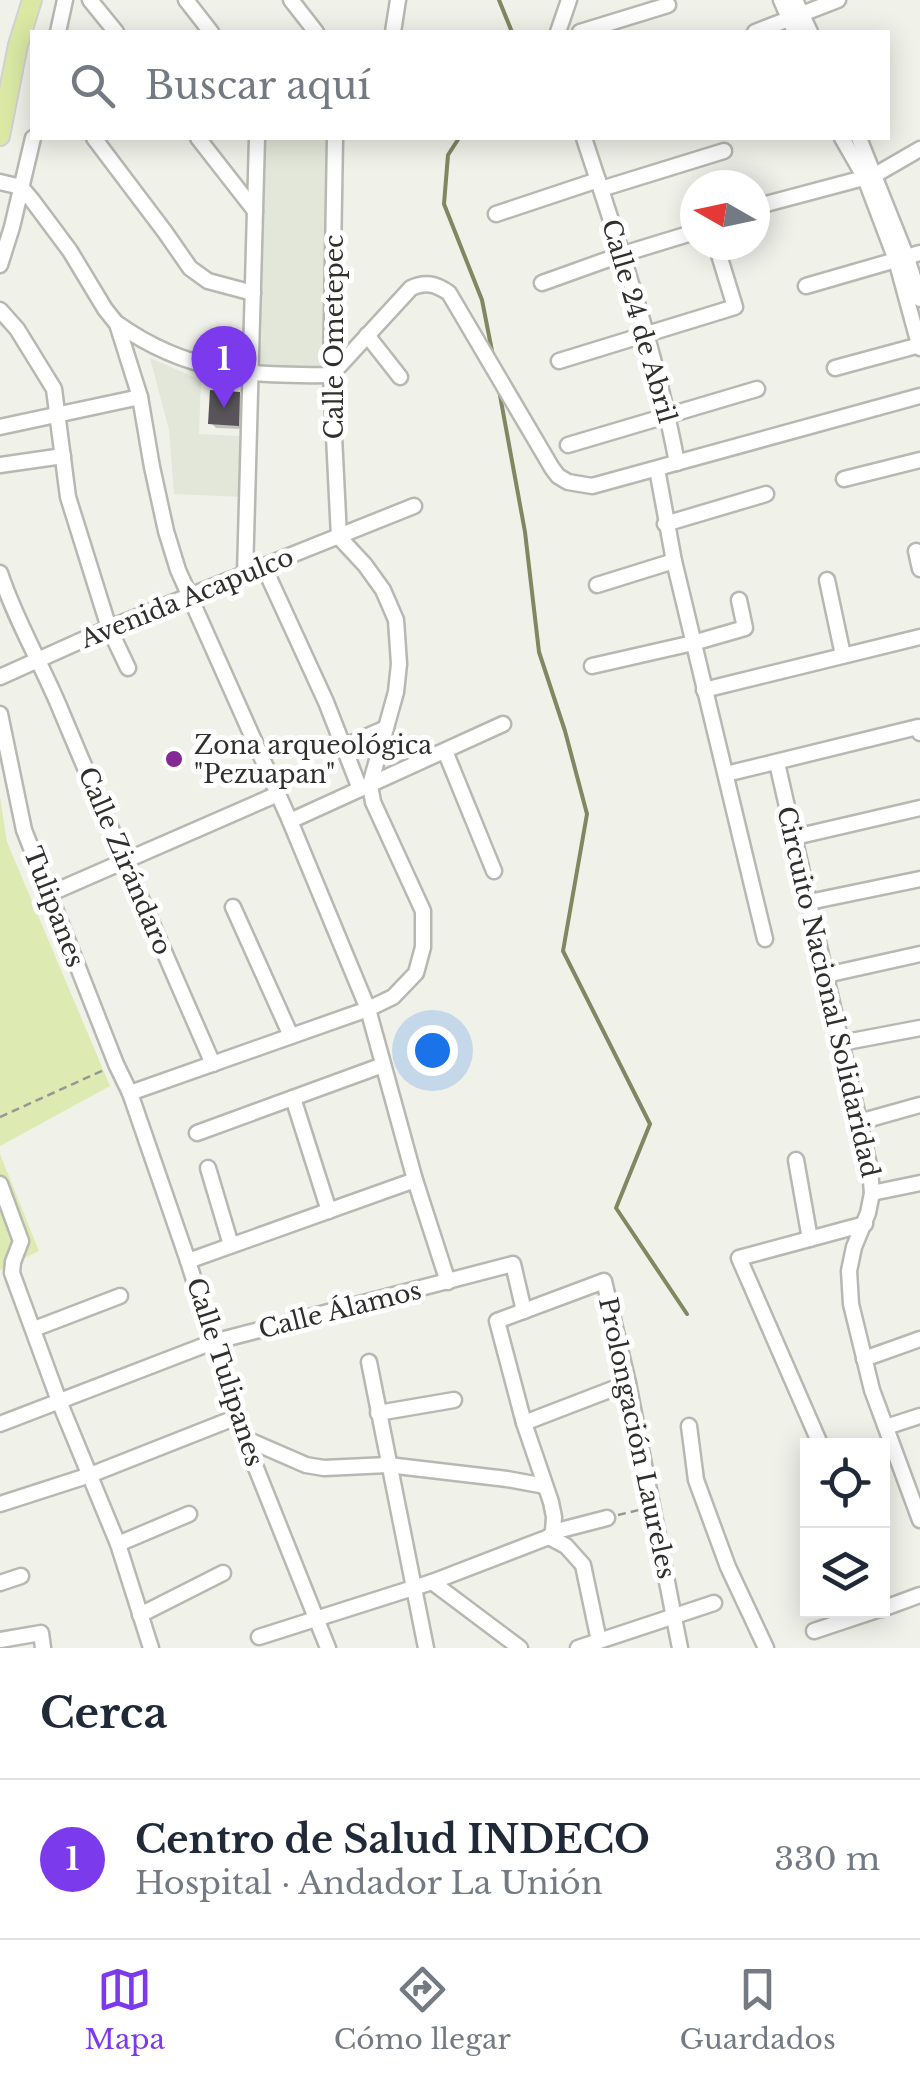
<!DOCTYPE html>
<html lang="es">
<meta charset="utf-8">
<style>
body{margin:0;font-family:"Libre Baskerville",serif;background:#f6f6f7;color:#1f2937}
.controls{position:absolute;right:30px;bottom:30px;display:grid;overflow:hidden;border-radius:0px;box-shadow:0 5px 25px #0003}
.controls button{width:90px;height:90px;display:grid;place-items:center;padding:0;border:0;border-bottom:2px solid #e0e1e3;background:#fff;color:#1f2937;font:50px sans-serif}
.compass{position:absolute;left:680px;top:170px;width:90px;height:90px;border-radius:50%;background:#fff;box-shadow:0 5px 25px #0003;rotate:279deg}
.you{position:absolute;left:432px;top:1050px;width:35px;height:35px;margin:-25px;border:8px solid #fff;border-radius:50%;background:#1a73e8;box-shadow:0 0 0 15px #1a73e833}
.badge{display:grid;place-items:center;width:65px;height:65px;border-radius:50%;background:#7c3aed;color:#fff;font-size:32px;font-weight:700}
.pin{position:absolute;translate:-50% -82px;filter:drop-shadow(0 2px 5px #0008)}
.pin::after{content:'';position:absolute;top:52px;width:35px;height:30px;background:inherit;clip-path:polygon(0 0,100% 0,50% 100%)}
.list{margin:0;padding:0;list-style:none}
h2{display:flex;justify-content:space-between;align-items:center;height:130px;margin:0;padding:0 40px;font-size:42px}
h2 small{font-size:32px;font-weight:400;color:#747a83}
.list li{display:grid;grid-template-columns:65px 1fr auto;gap:30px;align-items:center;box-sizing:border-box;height:160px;padding:0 40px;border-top:2px solid #e0e1e3}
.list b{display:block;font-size:38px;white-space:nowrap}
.list p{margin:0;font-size:32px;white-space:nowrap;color:#747a83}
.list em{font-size:32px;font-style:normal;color:#747a83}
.icon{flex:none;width:55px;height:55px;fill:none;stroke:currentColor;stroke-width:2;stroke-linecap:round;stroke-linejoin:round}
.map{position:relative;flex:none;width:920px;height:1648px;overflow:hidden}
.search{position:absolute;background:#fff;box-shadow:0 5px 25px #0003;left:30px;right:30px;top:30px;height:110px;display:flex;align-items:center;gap:25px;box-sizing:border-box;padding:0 35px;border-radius:0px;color:#747a83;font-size:38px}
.sheet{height:290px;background:#fff}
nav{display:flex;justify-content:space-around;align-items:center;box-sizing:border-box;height:140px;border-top:2px solid #e0e1e3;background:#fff;font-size:28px;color:#747a83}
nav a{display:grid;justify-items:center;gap:5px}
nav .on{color:#7c3aed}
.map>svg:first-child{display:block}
</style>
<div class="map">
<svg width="920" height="1648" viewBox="0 0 920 1648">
<rect width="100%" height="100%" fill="#f0f2ea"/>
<g fill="#e3e7d9">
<path d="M264 138H330L327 370 261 369Z"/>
<path d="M150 358 201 380 199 434 242 436 241 497 174 494 169 430Z"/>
</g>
<g fill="#ddeab2">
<path d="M0 797 7 842 110 1086 0 1146Z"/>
<path d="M0 1154 39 1251 0 1270Z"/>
</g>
<path fill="#0003" d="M239 394 244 399 243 429 216 428 211 423Z"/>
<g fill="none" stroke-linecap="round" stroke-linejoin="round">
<g stroke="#7f8860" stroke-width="4">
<path d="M499 0 512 32"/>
<path d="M459 138 448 155 444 204 482 300 493 356"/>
<path d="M499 390 525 532 539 652 565 731 587 814 563 951 650 1124 616 1208 687 1314"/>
</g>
</g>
<path fill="#585459" d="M210 390 240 392 239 426 208 424Z"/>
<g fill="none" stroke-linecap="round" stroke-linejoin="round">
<g stroke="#b6b8b1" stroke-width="19">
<g id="minor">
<path d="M90 0 116 32"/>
<path d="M186 0 211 32"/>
<path d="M291 0 316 32"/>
<path d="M781 0 795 32"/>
<path d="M795 0 810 32"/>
<path d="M58 32 65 0"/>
<path d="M393 32 398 0"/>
<path d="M558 32 569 0"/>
<path d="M580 32 668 5"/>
<path d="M755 32 838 0"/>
<path d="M94 138 165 232 190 268 208 281 253 293"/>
<path d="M198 138 255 211"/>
<path d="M584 138C619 245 656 351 677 463"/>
<path d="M842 138 865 178 896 260 920 348"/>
<path d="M859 138 907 258 920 299"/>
<path d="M0 182 21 187 32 200 70 251 105 309 117 324 140 397 152 467 166 531 178 570 290 821 368 1009 415 1180 448 1282"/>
<path d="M601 189 724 151"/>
<path d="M762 205 875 175 920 149"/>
<path d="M496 214 598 180"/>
<path d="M0 265 12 227 33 138"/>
<path d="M542 283 623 254 695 232"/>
<path d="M806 286 920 253"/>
<path d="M0 310 17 329 54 389 68 497 109 628 128 668"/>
<path d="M118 324C187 373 249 376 331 375L411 288C425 281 436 284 449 293L552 468 558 476 568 482 592 486 920 396"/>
<path d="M367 335 400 377"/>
<path d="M559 361 735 307 716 245"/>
<path d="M835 368 920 345"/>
<path d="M0 427 140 397"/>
<path d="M568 445 757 389"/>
<path d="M0 465 63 456"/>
<path d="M657 469 674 561 765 939"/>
<path d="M844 479 920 460"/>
<path d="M665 524 766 494"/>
<path d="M916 551 920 569"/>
<path d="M264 567 326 702 360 789"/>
<path d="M0 573C15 619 40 661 59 706 109 826 161 945 213 1064"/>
<path d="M245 574 257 138"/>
<path d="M827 580 843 655"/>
<path d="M597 585 674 561"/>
<path d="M592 666 693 643 745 628 739 600"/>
<path d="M0 677 109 628 414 506"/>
<path d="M704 690 920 637"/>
<path d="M0 714 24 830 116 1064 130 1093 188 1261 244 1438 328 1648"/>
<path d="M343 747 386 728"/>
<path d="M445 751 494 871"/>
<path d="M777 763 870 1169 872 1193 868 1213 854 1247 849 1271 851 1304 872 1390 920 1520"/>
<path d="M726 774 918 727 920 733"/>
<path d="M290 821 503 724"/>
<path d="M795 837 920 808"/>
<path d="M49 894 278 794"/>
<path d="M809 902 920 879"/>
<path d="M233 907 291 1036"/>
<path d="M826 975 920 954"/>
<path d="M841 1043 920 1028"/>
<path d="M130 1093 368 1009 393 997 416 973 423 947V911L373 802 370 785 396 692 399 664 396 620 383 590 365 565 339 537 331 375 335 138"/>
<path d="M293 1098 329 1211"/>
<path d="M859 1122 920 1105"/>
<path d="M197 1133 383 1065"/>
<path d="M796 1160 810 1239"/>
<path d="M208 1168 231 1245"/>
<path d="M0 1184 21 1241 13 1262 12 1273 59 1401 118 1544 151 1648"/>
<path d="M872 1193 920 1183"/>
<path d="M188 1261 415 1180"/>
<path d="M34 1329 120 1296"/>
<path d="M864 1359 920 1339"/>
<path d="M369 1362 426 1648"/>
<path d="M378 1413 454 1400"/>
<path d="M524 1423 628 1383"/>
<path d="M0 1424 213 1342 513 1264 524 1311"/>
<path d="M689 1426 696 1480 728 1567 766 1648"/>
<path d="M886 1427 920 1416"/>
<path d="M244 1438 306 1465 324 1468 388 1465 507 1479 545 1486"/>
<path d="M821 1446 739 1258 865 1224"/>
<path d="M0 1504 90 1475 237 1417"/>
<path d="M553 1532 607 1518"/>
<path d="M549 1537 553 1532 554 1517 551 1502 524 1423 497 1321 604 1281 628 1383 680 1648"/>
<path d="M549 1537 566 1546 583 1565 599 1641"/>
<path d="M118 1544 189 1514"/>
<path d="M432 1582 520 1648"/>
<path d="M0 1583 21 1576"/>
<path d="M882 1609 920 1595"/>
<path d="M140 1615 223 1573"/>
<path d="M814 1631 877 1610"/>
<path d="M259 1637 432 1582 549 1537"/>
<path d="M0 1640 41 1633 43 1648"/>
<path d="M578 1648 714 1603"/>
</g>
</g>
<g stroke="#d1d1d1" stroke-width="22">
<path id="major" d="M0 136 18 45 32 0"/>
</g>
<g stroke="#969792" stroke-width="2.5" stroke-dasharray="8 5" stroke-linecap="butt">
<path d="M0 1117 106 1069"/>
<path d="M618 1515 639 1510"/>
</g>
<use href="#minor" stroke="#fff" stroke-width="14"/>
<use href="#major" stroke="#dae8a4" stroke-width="18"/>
</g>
<circle fill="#852994" stroke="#fff" stroke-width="4" cx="174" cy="759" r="10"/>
<g text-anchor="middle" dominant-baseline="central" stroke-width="10" stroke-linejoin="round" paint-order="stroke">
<g font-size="25" fill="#2f2f2d" stroke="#fff">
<text transform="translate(639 321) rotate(74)">Calle 24 de Abril</text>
<text transform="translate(334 337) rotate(-90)">Calle Ometepec</text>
<text transform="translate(187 598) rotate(-22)">Avenida Acapulco</text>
<text transform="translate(125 861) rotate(67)">Calle Zirándaro</text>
<text transform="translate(54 907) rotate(69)">Tulipanes</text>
<text transform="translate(828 992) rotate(77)">Circuito Nacional Solidaridad</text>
<text transform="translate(340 1310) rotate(-14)">Calle Álamos</text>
<text transform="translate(225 1372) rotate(72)">Calle Tulipanes</text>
<text transform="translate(637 1438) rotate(78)">Prolongación Laureles</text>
</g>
<g font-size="25" fill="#2f2f2d" stroke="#fff" text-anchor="start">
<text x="194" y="745">Zona arqueológica<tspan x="194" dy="29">"Pezuapan"</tspan></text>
</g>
</g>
</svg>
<div class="controls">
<button><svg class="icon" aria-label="locate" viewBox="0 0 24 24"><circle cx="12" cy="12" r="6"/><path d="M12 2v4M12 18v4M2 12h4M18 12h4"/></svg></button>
<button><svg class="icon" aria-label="layers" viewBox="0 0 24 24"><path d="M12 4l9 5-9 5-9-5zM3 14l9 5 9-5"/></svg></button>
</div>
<svg class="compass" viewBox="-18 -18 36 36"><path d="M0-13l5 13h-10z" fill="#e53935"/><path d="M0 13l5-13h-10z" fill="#747a83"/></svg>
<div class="you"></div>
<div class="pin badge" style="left:224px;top:408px">1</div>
<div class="search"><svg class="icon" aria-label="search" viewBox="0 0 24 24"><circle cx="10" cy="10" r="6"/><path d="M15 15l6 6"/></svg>Buscar aquí</div>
</div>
<section class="sheet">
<h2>Cerca<small></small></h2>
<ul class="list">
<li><span class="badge">1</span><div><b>Centro de Salud INDECO</b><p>Hospital · Andador La Unión</p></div><em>330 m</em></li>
</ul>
</section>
<nav>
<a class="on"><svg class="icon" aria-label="map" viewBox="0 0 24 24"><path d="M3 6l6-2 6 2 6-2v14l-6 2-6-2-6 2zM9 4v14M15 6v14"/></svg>Mapa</a>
<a><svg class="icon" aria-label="directions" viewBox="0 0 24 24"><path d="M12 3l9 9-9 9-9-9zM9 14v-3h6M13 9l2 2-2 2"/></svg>Cómo llegar</a>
<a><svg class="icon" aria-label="saved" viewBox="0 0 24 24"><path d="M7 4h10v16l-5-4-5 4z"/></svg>Guardados</a>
</nav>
